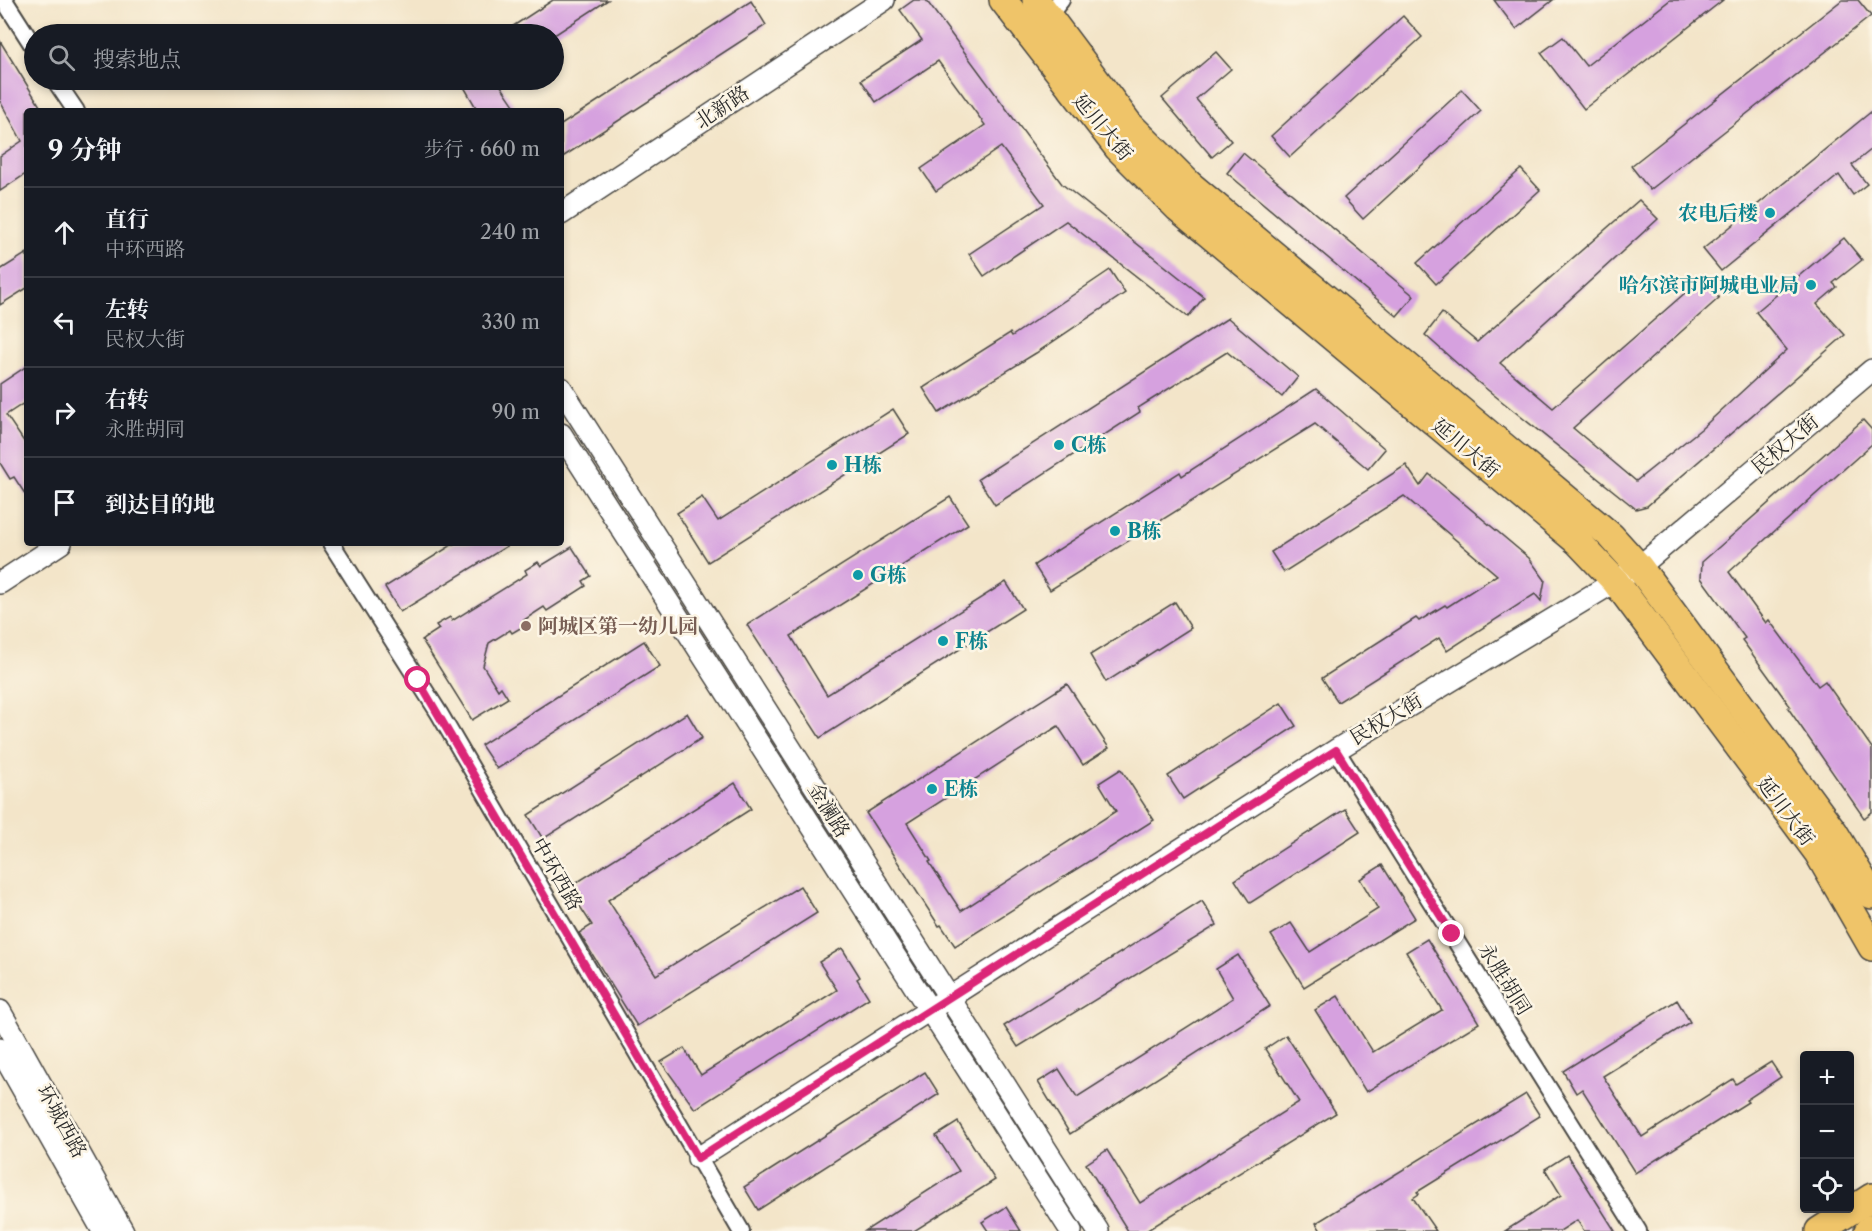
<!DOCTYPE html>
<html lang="zh">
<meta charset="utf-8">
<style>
body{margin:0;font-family:"Libre Caslon Text","Noto Serif SC",serif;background:#20242c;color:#f1f3f6}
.controls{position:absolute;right:18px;bottom:18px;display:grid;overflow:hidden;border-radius:6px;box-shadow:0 3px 9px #0003}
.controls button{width:54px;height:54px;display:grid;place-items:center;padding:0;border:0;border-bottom:2px solid #363941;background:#171b24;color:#f1f3f6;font:30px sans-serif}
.stop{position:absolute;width:18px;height:18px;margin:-14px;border:4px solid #db2777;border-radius:50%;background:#fff}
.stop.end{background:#db2777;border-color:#fff;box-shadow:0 2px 6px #0008}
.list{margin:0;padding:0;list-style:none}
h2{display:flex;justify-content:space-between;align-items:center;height:78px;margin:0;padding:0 24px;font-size:26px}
h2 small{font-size:20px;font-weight:400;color:#9ea1a6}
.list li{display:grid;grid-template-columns:39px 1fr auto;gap:18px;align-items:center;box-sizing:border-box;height:90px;padding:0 24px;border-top:2px solid #363941}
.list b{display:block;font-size:22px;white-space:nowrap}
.list p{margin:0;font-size:20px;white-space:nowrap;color:#9ea1a6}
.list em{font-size:20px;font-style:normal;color:#9ea1a6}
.icon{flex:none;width:33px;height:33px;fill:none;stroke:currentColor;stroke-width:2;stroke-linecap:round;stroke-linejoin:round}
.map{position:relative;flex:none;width:1872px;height:1231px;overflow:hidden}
.search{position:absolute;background:#171b24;box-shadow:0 3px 9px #0003;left:24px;top:24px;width:540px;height:66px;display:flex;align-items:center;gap:15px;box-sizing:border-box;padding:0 21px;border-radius:33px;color:#9ea1a6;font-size:22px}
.panel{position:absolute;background:#171b24;box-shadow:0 3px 9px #0003;left:24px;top:108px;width:540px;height:438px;border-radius:6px}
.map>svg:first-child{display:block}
</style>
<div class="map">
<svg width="1872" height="1231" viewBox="0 0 1872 1231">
<rect width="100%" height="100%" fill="#fcf5e5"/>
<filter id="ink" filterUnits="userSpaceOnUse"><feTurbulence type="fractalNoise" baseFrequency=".0167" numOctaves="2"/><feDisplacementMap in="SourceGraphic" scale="12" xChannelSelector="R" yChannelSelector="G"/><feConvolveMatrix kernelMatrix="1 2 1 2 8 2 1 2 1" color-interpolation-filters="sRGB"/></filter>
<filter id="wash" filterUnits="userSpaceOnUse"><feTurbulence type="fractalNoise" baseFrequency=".008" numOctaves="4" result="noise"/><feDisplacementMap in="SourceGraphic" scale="24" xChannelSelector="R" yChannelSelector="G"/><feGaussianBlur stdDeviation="1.35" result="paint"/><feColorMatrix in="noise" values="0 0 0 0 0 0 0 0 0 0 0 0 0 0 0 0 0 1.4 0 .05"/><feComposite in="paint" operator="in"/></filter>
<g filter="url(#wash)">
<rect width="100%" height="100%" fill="#f3e5c9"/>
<g id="blocks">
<g fill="#d6a1df">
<path d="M553 0H608L556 34H501Z"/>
<path d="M914 0H926L1062 184 1204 297 1188 317 1066 221 984 276 969 254 1044 204 1001 147 936 191 921 169 985 125 938 61 876 102 861 80 922 40 900 10Z"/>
<path d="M1494 0H1553L1516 29Z"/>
<path d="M1670 0H1723L1584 109 1541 53 1563 37 1586 66Z"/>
<path d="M1842 0H1858L1871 16 1650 190 1631 166Z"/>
<path d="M751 1 766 25 561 158V125Z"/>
<path d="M1403 16 1422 37 1290 157 1271 136Z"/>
<path d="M0 41 43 111H27V173L0 191V156L22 141 0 101Z"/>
<path d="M1216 52 1231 69 1196 99 1231 141 1212 157 1162 98Z"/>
<path d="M460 80H497L518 111H478Z"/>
<path d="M1462 90 1481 111 1363 219 1344 198Z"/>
<path d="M1872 111V149L1852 165 1867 184 1853 195 1839 175 1721 271 1703 249Z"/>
<path d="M1243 153 1414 296 1397 316 1227 173Z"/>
<path d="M1521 169 1540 190 1436 284 1417 263Z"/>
<path d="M1639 200 1658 219 1500 363 1553 408 1701 279 1719 298 1573 428 1636 481 1701 429 1787 350 1756 312 1844 238 1862 260 1833 283 1837 287 1817 304 1845 335 1647 506 1636 509 1479 383 1425 335 1442 313 1477 342Z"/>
<path d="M27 253V288L0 305V270Z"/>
<path d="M1110 270 1125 293 1036 353 939 413 923 388 1010 333 1012 336Z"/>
<path d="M1228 318 1298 377 1282 397 1227 352 1138 408 1140 412 995 505 978 479Z"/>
<path d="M27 366V401L6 415 27 446V497L14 477 10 479 0 463V384Z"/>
<path d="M1316 389 1385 449 1368 469 1315 424 1050 590 1034 565 1180 472 1182 476Z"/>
<path d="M893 409 909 434 708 562 677 513 702 497 718 521Z"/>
<path d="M1863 420 1872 430V444L1729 572 1766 623 1769 620 1818 686 1825 681 1872 748V812L1864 818 1788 708 1790 706 1742 640 1745 638 1701 578 1702 562Z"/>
<path d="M1406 465 1420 486 1429 474 1529 558 1545 580 1541 601 1535 594 1447 651 1439 638 1338 702 1322 678 1416 618 1419 621 1445 605 1447 607 1497 575 1404 496 1284 572 1271 552Z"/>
<path d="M950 497 968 524 791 636 827 695 1006 582 1023 609 820 738 747 625Z"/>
<path d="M455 543H512L400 612 385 587Z"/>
<path d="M572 547 591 576 583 581 586 586 547 611 544 607 524 620 527 624 512 633 510 630 489 643 483 666 498 690 501 687 508 698 472 720 422 640 439 629 436 625 450 617 452 621 527 574 525 570 538 562 541 566Z"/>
<path d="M1175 602 1191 628 1106 682 1090 655Z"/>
<path d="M644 641 660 666 497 769 481 745Z"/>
<path d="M1067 684 1109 748 1083 765 1058 726 907 823 931 861 929 862 961 911 1116 811 1099 783 1121 769 1154 820 955 946 941 925 939 926 866 813Z"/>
<path d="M1281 703 1296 726 1183 799 1168 776Z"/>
<path d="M687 713 702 738 543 839 528 815Z"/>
<path d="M735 783 751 809 608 900 656 975 800 886 817 913 637 1026 579 933 592 925 568 888Z"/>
<path d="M1345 809 1360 832 1250 903 1235 880Z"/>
<path d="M1382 865 1415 918 1304 987 1271 935 1291 923 1310 952 1378 909 1360 879Z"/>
<path d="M1202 901 1217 925 1018 1047 1004 1026Z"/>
<path d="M1427 939 1479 1023 1366 1092 1315 1010 1338 996 1373 1052 1442 1010 1406 952Z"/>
<path d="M842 948 860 977 857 979 869 998 695 1109 661 1062 684 1048 701 1075 837 990 819 962Z"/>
<path d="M1238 955 1270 1006 1070 1134 1038 1082 1059 1069 1077 1097 1233 998 1216 969Z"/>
<path d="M1677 1000 1690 1022 1603 1076 1642 1137 1733 1079 1736 1084 1771 1062 1781 1077 1746 1100 1748 1102 1635 1173 1582 1089 1576 1093 1563 1071Z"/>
<path d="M1286 1035 1336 1113 1146 1231H1128L1086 1164 1107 1150 1140 1203 1299 1102 1265 1049Z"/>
<path d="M925 1072 939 1094 758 1210 744 1187Z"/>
<path d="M1526 1094 1540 1116 1417 1192 1419 1194 1413 1198 1436 1231H1321L1316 1223Z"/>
<path d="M958 1122 995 1180 914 1231H865L959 1171 936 1136Z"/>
<path d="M1567 1155 1615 1231H1584L1577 1220 1560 1231H1505L1561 1195 1545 1169Z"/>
<path d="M1006 1207 1021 1231H988L982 1222Z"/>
</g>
</g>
</g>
<g filter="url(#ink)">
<use href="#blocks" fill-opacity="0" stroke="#494743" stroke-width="1.5"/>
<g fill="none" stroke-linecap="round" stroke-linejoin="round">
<g stroke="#494743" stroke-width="20">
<g id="minor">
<path d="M4 0 34 47"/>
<path d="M1048 16 1061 0"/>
<path d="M55 80 76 111"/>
<path d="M331 543 439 713 741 1231"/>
<path d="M1336 750 1638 1231"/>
</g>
</g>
<g stroke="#494743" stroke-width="24">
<g id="tertiary">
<path d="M561 214 884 0"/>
<path d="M561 388 1098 1231"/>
<path d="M561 434 1071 1231"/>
<path d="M0 583 61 543"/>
<path d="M0 1011 123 1231"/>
<path d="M0 1049 103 1231"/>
<path d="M698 1158 1336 750 1639 567 1872 370"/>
</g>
</g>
<g stroke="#494743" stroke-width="30">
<g id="primary">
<path d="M1003 0 1118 148 1178 208 1578 542 1615 581 1818 853 1872 947"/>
<path d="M1036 0 1129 124 1189 184 1611 536 1639 567 1834 832 1872 895"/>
<path d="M1819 1231 1872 1197"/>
<path d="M1868 1231 1872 1228"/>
</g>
</g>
<use href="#minor" stroke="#fff" stroke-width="16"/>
<use href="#tertiary" stroke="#fff" stroke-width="21"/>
<use href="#primary" stroke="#efc469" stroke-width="27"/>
</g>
</g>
<g fill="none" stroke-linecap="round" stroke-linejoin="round" filter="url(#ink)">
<path stroke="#db2777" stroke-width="8" d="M418 680 698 1158 1336 750 1452 934"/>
</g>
<g fill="#0f9aa8" stroke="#fcf5e5" stroke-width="2">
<circle cx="1770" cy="213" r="6"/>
<circle cx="1811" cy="285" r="6"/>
<circle cx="1059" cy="445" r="6"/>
<circle cx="832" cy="465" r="6"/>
<circle cx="1115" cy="531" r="6"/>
<circle cx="858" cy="575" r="6"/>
<circle cx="943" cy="641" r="6"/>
<circle cx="932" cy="789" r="6"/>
</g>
<circle fill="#8d6e63" stroke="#fcf5e5" stroke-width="2" cx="526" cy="626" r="6"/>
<g text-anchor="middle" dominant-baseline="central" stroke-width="5" stroke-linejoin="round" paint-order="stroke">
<g font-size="20" fill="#2b2b2b" stroke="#fcf5e5">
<text transform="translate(722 107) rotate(-34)">北新路</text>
<text transform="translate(1103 127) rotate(50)">延川大街</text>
<text transform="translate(1785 444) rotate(-40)">民权大街</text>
<text transform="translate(1466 448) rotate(40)">延川大街</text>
<text transform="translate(1386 719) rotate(-31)">民权大街</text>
<text transform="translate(829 810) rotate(58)">金澜路</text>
<text transform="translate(1786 811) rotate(53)">延川大街</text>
<text transform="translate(557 874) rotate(60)">中环西路</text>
<text transform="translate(1505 979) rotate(58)">永胜胡同</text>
<text transform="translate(62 1121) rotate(61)">环城西路</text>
</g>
<g font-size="20" font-weight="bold" fill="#0d838f" stroke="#fcf5e5" text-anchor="start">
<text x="1758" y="213" text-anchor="end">农电后楼</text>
<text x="1799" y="285" text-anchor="end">哈尔滨市阿城电业局</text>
<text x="1071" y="445">C栋</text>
<text x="844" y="465">H栋</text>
<text x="1127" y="531">B栋</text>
<text x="870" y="575">G栋</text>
<text x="955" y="641">F栋</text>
<text x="944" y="789">E栋</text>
</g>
<g font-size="20" font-weight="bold" fill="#785e54" stroke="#fcf5e5" text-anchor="start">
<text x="538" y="626">阿城区第一幼儿园</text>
</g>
</g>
</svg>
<div class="controls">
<button>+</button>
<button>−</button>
<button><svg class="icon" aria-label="locate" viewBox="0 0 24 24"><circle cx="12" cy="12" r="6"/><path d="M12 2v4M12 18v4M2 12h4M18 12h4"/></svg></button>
</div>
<div class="stop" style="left:418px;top:680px"></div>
<div class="stop end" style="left:1452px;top:934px"></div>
<div class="search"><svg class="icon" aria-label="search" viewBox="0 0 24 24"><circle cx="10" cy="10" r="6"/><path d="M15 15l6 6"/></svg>搜索地点</div>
<section class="panel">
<h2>9 分钟<small>步行 · 660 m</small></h2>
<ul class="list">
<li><svg class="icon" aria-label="ahead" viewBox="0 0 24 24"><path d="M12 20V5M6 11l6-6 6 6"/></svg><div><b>直行</b><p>中环西路</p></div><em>240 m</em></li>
<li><svg class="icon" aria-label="left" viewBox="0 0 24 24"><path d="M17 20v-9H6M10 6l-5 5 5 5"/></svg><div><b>左转</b><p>民权大街</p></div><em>330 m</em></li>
<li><svg class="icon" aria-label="right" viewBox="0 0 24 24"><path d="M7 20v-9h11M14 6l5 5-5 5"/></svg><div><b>右转</b><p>永胜胡同</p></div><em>90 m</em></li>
<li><svg class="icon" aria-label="arrive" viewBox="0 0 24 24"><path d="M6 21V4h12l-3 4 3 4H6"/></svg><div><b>到达目的地</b></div></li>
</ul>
</section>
</div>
